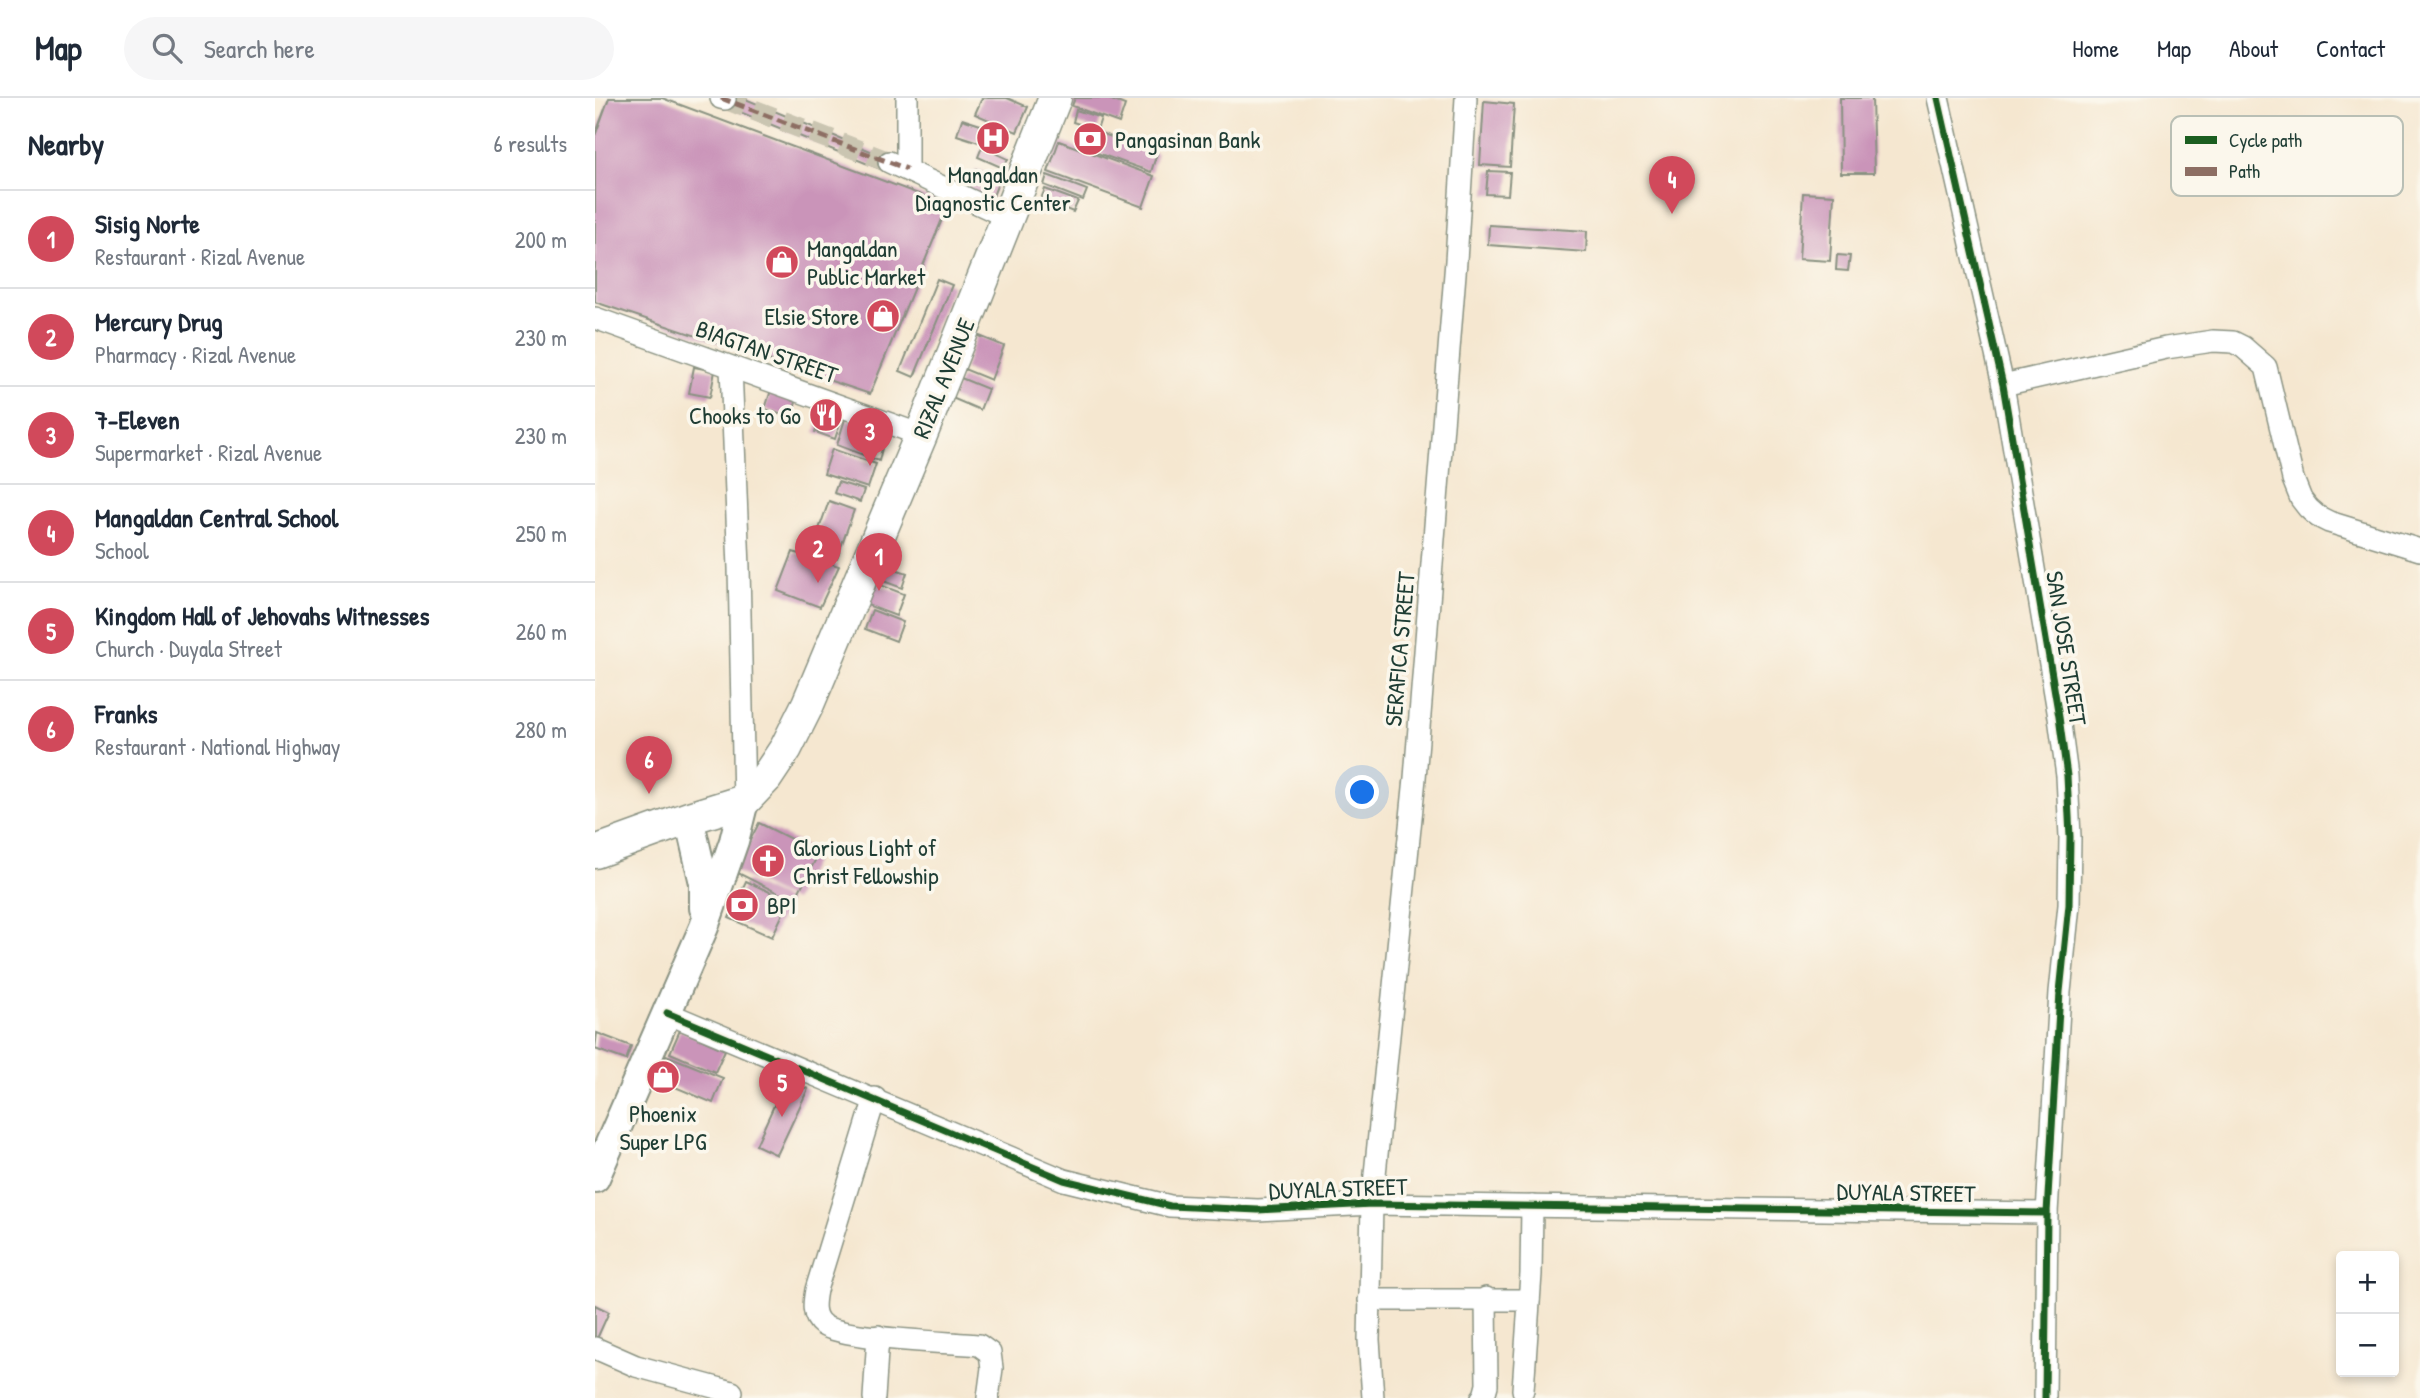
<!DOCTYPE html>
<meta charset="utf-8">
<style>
body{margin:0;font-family:"Patrick Hand",sans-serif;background:#f6f6f7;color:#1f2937}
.controls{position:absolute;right:21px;bottom:21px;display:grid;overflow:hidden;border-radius:7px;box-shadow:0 4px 10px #0003}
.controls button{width:63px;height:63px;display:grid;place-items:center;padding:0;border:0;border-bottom:2px solid #e0e1e3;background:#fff;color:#1f2937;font:35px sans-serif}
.you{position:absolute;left:768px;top:695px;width:24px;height:24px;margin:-18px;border:5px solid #fff;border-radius:50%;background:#1a73e8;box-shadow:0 0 0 10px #1a73e833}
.badge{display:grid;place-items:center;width:46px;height:46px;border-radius:50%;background:#d1495b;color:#fff;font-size:23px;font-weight:700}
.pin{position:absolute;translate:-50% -58px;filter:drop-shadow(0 2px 4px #0008)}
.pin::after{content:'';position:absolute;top:37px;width:24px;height:21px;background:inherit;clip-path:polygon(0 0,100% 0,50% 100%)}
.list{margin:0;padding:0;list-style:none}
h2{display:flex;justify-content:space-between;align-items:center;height:91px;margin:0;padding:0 28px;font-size:30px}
h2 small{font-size:23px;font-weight:400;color:#747a83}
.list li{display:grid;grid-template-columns:46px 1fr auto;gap:21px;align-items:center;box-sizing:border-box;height:98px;padding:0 28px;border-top:2px solid #e0e1e3}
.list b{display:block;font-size:26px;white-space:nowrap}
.list p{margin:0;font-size:23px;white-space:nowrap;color:#747a83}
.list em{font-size:23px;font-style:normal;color:#747a83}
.icon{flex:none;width:38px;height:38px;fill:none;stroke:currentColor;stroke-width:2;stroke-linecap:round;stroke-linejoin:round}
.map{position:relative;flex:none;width:1825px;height:1300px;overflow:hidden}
header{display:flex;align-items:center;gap:42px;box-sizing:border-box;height:98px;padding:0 35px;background:#fff;border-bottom:2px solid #e0e1e3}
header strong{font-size:33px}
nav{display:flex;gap:38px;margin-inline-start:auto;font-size:24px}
.search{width:490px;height:63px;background:#f6f6f7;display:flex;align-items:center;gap:18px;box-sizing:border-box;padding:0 24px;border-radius:38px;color:#747a83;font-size:26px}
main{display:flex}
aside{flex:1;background:#fff}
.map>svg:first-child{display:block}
</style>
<header>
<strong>Map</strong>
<div class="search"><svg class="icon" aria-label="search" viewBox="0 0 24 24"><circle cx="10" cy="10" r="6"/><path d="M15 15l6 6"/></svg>Search here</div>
<nav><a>Home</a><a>Map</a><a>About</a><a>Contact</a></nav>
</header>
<main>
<aside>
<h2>Nearby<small>6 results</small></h2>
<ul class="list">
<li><span class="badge">1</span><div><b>Sisig Norte</b><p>Restaurant · Rizal Avenue</p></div><em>200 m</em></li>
<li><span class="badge">2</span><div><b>Mercury Drug</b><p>Pharmacy · Rizal Avenue</p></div><em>230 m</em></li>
<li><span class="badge">3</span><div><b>7-Eleven</b><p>Supermarket · Rizal Avenue</p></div><em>230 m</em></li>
<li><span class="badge">4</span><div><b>Mangaldan Central School</b><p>School</p></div><em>250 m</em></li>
<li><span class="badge">5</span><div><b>Kingdom Hall of Jehovahs Witnesses</b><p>Church · Duyala Street</p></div><em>260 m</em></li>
<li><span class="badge">6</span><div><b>Franks</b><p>Restaurant · National Highway</p></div><em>280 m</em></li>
</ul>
</aside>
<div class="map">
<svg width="1825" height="1300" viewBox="0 0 1825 1300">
<rect width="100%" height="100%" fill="#fbf7ec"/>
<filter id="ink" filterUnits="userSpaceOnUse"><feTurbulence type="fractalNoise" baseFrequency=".0143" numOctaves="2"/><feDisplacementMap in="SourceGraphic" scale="14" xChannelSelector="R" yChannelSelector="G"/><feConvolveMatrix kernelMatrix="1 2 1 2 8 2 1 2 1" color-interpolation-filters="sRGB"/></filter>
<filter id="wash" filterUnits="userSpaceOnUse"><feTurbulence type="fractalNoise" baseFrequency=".00686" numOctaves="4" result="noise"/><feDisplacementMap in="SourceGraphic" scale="28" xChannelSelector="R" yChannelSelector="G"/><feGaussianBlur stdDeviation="1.57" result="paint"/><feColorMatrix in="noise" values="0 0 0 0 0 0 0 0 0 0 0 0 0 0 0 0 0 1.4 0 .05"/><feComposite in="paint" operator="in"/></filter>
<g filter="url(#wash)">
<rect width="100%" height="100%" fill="#f5e7d0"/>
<g id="blocks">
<g fill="#ca94b9">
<path d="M14 0H67L353 107 275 296 0 204V38Z"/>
<path d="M131 0H148L295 61 290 73 128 7Z"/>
<path d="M387 0H412L433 9 422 34 380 16Z"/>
<path d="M480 0H511L530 7 524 25 477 8Z"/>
<path d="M1245 0H1277L1279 75H1246Z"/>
<path d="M889 3 919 6 915 69 885 67Z"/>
<path d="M481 12 506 20 502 32 478 24Z"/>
<path d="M367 21 407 34 402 50 362 37Z"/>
<path d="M491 30 562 55 556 74 485 49Z"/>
<path d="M464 43 559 78 548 109 453 74Z"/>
<path d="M387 49 413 61 408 70 383 59Z"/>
<path d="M381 71 405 80 396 103 372 94Z"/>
<path d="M893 73 915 74 913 97 891 96Z"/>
<path d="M452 77 492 92 488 102 449 87Z"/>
<path d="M450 91 483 103 478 114 446 101Z"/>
<path d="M1208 95 1239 97 1235 163 1204 161Z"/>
<path d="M894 127 992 133 991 154 893 147Z"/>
<path d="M1242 157 1255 158 1253 173 1241 172Z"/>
<path d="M342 181 357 187 319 279 305 273Z"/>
<path d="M382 237 409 248 396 282 369 271Z"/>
<path d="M99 269 120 273 115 299 94 295Z"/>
<path d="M366 280 393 291 385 312 357 300Z"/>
<path d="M176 292 202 301 196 320 170 311Z"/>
<path d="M227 312 247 319 240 341 220 334Z"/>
<path d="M250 321 283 332 289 342 284 363 242 347Z"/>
<path d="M237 351 281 366 273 390 229 376Z"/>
<path d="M243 384 269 392 265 404 239 395Z"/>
<path d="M234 403 259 412 242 460 217 451Z"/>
<path d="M198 454 244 468 225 509 183 493Z"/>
<path d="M288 467 312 475 307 490 283 481Z"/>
<path d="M280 485 309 496 301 518 272 507Z"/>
<path d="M277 512 308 524 301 543 270 531Z"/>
<path d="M164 725 224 755 199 803 139 773Z"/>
<path d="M151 783 194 803 177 839 134 820Z"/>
<path d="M85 932 130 952 120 974 75 955Z"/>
<path d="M2 935 36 948 31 962 0 951Z"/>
<path d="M71 957 128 980 118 1005 61 981Z"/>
<path d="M191 981 213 991 182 1057 161 1047Z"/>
<path d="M0 1207 14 1214 0 1245Z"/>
</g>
</g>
</g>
<g filter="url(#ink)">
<use href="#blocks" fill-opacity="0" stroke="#8a9282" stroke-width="2"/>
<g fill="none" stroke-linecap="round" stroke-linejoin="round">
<path stroke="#cac5b1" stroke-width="21" stroke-dasharray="21 10" stroke-linecap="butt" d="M130 1 294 64"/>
<g stroke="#8a9282" stroke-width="24">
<g id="minor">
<path d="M126 0 130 1"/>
<path d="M1343 0 1408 287 1464 619 1472 678 1475 739 1474 807 1465 894 1452 1115 1450 1300"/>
<path d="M294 64 414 120"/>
<path d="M312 71V0"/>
<path d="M0 220 326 337"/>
<path d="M136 269 144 470 149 703"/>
<path d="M1408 287 1571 250 1618 243 1638 244 1648 249 1671 269 1698 381 1706 401 1713 410 1722 418 1734 424 1825 452"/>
<path d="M72 915 469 1082 575 1108 663 1112 777 1106 1452 1115"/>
<path d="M280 1000 221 1192C219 1203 216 1218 228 1227 248 1241 353 1244 384 1247L395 1255 397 1270 393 1300"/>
<path d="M774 1202H934"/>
<path d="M0 1250 41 1268 137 1294"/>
<path d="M928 1292 936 1176 937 1108"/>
<path d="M279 1300 283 1238"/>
<path d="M778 1300 774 1242 777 1106 820 680 861 163 871 0"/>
<path d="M887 1300 889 1298 892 1287 891 1200"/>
</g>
</g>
<g stroke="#8a9282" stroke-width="32">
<g id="major">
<path d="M94 720 109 785V810"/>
<path d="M0 1080 109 829 139 743 149 703"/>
</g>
</g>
<g stroke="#8a9282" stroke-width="35">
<path id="highway" d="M0 754 94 720 149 703 171 680 191 650 213 606 326 337 460 0"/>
</g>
<use href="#minor" stroke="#fff" stroke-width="21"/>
<use href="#major" stroke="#fff" stroke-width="28"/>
<use href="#highway" stroke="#fff" stroke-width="32"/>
<path stroke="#8d6e63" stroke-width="5" stroke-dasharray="10 5" stroke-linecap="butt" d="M126 0 312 71"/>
<g stroke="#fbf7ec" stroke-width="11">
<g id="cycleway">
<path d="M1343 0 1408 287 1464 619 1472 678 1475 739 1474 807 1465 894 1452 1115 1450 1300"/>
<path d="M72 915 469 1082 575 1108 663 1112 777 1106 1452 1115"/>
</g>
</g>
<use href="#cycleway" stroke="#1b5e20" stroke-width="7"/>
</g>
</g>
<defs>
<g id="hospital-disc" transform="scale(1.75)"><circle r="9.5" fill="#d1495b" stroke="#fbf7ec"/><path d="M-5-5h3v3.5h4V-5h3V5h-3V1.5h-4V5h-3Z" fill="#fff"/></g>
<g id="bank-disc" transform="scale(1.75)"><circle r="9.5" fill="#d1495b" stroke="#fbf7ec"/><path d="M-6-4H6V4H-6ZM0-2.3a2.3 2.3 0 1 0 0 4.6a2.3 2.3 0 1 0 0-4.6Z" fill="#fff"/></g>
<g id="shop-disc" transform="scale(1.75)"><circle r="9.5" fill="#d1495b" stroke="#fbf7ec"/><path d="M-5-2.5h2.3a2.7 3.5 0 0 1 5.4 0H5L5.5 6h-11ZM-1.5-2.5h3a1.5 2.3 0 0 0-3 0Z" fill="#fff"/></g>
<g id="restaurant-disc" transform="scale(1.75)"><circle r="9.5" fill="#d1495b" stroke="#fbf7ec"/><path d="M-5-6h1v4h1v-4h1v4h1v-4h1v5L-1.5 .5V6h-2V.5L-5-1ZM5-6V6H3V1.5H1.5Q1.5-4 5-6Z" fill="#fff"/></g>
<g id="church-disc" transform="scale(1.75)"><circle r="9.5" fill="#d1495b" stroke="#fbf7ec"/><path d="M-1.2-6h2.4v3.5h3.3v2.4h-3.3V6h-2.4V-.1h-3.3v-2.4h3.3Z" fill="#fff"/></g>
</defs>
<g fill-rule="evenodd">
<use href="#hospital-disc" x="398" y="40"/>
<use href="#bank-disc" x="495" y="41"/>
<use href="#shop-disc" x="187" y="164"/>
<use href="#shop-disc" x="288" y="218"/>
<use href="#restaurant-disc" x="231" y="317"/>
<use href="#church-disc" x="173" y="763"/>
<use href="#bank-disc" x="147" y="807"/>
<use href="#shop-disc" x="68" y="979"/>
</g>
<g text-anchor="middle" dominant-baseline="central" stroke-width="7" stroke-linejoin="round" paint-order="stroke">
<g font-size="24" fill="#1f3d34" stroke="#fbf7ec" text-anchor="start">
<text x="520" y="41">Pangasinan Bank</text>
<text x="398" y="76" text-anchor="middle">Mangaldan<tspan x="398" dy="28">Diagnostic Center</tspan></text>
<text x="212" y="150">Mangaldan<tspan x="212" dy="28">Public Market</tspan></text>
<text x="264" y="218" text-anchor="end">Elsie Store</text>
<text x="206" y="317" text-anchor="end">Chooks to Go</text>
<text x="198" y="749">Glorious Light of<tspan x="198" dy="28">Christ Fellowship</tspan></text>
<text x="172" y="807">BPI</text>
<text x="68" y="1015" text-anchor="middle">Phoenix<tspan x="68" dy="28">Super LPG</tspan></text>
</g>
<g font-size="24" fill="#1f3d34" stroke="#fbf7ec">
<text transform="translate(172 253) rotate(19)">BIAGTAN STREET</text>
<text transform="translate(348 280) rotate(-68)">RIZAL AVENUE</text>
<text transform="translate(1472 550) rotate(81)">SAN JOSE STREET</text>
<text transform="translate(804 551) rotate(-85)">SERAFICA STREET</text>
<text transform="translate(743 1090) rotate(-2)">DUYALA STREET</text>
<text transform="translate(1311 1094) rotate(1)">DUYALA STREET</text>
</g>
</g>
<rect x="1576" y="18" width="232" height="80" rx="10" fill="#fbf7ec" stroke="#b9bfb5" stroke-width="2"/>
<rect x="1590" y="38" width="32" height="8" fill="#1b5e20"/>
<rect x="1590" y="69" width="32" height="9" fill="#8d6e63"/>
<g font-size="19" fill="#1f3d34">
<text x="1634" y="49">Cycle path</text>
<text x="1634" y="80">Path</text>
</g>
</svg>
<div class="controls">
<button>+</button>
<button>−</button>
</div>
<div class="you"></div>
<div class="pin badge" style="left:284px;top:493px">1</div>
<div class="pin badge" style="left:223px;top:485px">2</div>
<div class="pin badge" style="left:275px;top:368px">3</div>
<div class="pin badge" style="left:1077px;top:116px">4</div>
<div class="pin badge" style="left:187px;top:1019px">5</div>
<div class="pin badge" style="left:54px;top:696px">6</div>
</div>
</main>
